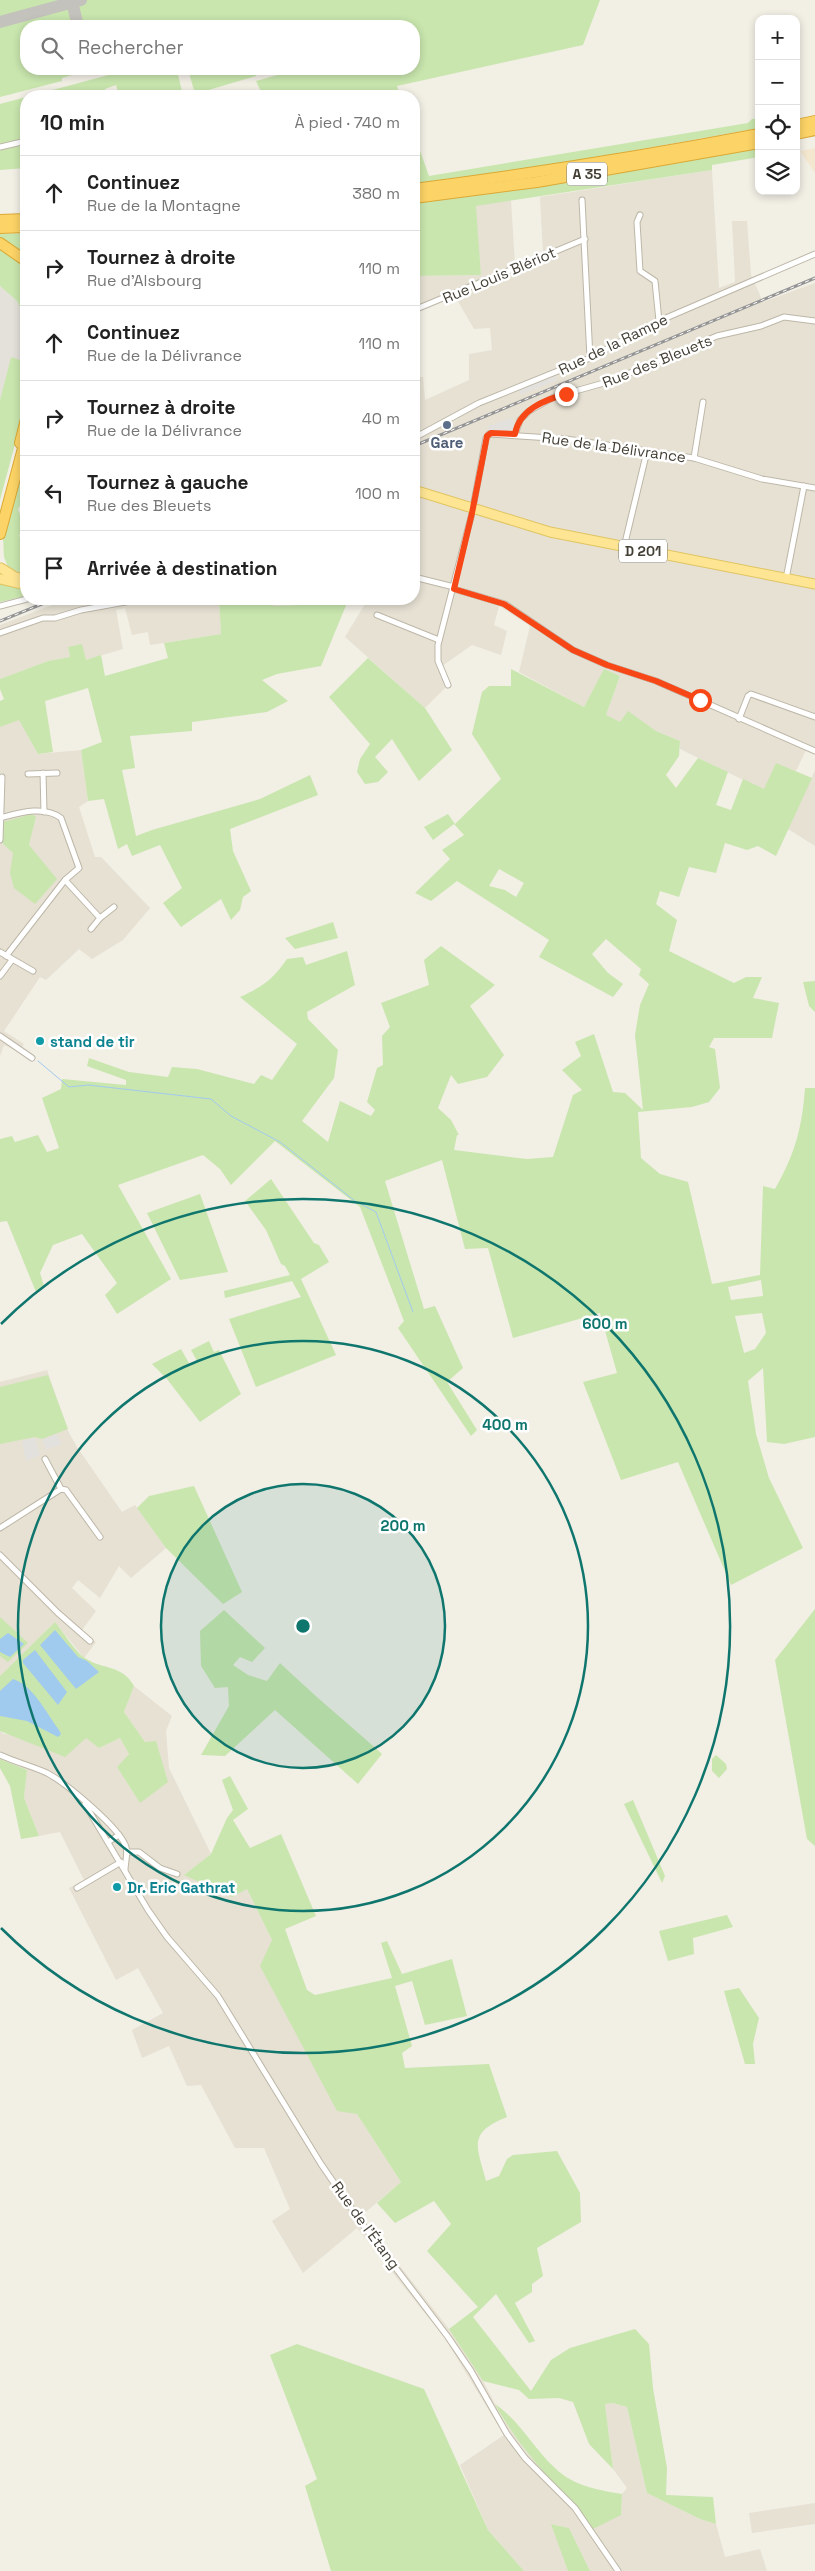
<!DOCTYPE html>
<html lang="fr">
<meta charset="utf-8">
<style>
body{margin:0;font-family:"Space Grotesk",sans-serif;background:#f6f6f6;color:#222}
.controls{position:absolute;right:15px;top:15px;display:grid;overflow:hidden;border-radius:10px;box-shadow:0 2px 8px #0003}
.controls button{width:45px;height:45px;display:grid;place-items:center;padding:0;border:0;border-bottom:1px solid #e0e0e0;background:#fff;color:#222;font:25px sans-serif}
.stop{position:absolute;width:15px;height:15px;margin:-11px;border:4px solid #f74717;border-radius:50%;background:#fff}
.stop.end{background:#f74717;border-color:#fff;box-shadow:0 1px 5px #0008}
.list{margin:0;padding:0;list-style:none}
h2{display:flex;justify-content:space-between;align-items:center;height:65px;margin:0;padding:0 20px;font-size:21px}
h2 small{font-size:16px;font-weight:400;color:#767676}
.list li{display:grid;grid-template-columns:32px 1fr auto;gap:15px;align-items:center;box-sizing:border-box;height:75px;padding:0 20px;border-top:1px solid #e0e0e0}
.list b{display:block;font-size:19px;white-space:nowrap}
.list p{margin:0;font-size:16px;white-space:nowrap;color:#767676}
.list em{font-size:16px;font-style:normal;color:#767676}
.icon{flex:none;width:28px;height:28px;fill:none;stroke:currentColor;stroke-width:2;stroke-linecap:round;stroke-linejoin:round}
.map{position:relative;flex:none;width:815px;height:2571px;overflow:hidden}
.search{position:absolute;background:#fff;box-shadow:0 2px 8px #0003;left:20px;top:20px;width:400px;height:55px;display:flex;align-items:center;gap:12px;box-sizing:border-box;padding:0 18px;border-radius:20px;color:#767676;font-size:19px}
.panel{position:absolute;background:#fff;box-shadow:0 2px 8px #0003;left:20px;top:90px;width:400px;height:515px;border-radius:20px}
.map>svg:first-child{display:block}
</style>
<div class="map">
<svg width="815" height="2571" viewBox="0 0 815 2571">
<rect width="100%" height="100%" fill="#f2efe5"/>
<g fill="#e6e1d3" fill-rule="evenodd">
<path d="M712 170 719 288 735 282 732 221H747L751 275 763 302 815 283V754L806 750 796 771 776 764 764 790 680 749V741L656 731 628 712 620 723 606 715 620 676 604 670 584 707 519 672 530 626 499 606 494 625 507 631 501 655 472 645 442 666 449 684 425 708 345 637 365 604 359 602 273 606 272 599H414V377H423L425 400 469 380V354L492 350 490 328 474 329 456 298 414 305V276L481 275 475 205 511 200 515 265 543 253 540 197Z"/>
<path d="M68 599H219L221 634 150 645 148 632 132 635 125 608 116 610 123 649 86 660 68 647 70 657 48 661 0 679V625Z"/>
<path d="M19 719 38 754 81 750 88 801 79 807 95 857H101L150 908 123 940 92 959 79 949 46 980 40 977 4 1031 24 1044 19 1052 4 1045 0 1056V727ZM36 817 29 845 37 857 13 863V853L3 844Z"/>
<path d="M815 770V846L788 829Z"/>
<path d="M47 1370 68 1431 77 1447 122 1512 135 1505 166 1548 131 1578 119 1566 100 1598 78 1580 72 1588 96 1611 82 1630 96 1642 84 1658 55 1622 0 1676V1382Z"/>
<path d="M134 1686 172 1716 166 1731 169 1768 211 1854 184 1875 247 1889 357 2114 401 2182 361 2216 449 2329 483 2381 503 2419 528 2454 558 2486 621 2515 622 2494 627 2488 613 2469 605 2404 613 2403 627 2407 647 2493 700 2519 716 2524 725 2557 760 2549 767 2571H590L569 2528 552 2524 568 2571H524L488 2530 460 2465 504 2435 444 2337 357 2228 303 2273 272 2221 290 2209 264 2148H235L201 2085 187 2086 169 2046 142 2058 132 2030 163 2013 138 1968 116 1980 69 1888 84 1880 60 1832 39 1836 24 1798 27 1770 0 1759V1731L4 1734 86 1738 99 1748 120 1738 129 1754 117 1767 140 1803 145 1742 124 1712Z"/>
<path d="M815 2503V2524L752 2533 749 2513Z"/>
</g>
<path fill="#f4e7d0" d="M815 148V173L800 151Z"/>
<path fill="#e4e0da" d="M0 286 17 301 26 319V362L11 358 0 400Z"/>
<g fill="#c9e6ae" fill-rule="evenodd">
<path d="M0 0H600L583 45 397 86 400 96H263L256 81 299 69H414V26H161L160 23H130L125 26H26V69H73L72 75 62 78V81L0 97Z"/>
<path d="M131 69H180L177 70 183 96H119L116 85 105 89 106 96H83L82 94 76 96H30Z"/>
<path d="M188 69H255L256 76 195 94Z"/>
<path d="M26 97V138L0 145V104Z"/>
<path d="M759 118V128L536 168 414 184V134L429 176 748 123 752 119Z"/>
<path d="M26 143V168L0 170V150Z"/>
<path d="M759 147V157L712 165V170L476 206 481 275 414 276V203L541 186Z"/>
<path d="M26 233V257L14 247 0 240V234Z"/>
<path d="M0 247 26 266V319L17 301 0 286Z"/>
<path d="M11 357 26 362V403L0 500V400Z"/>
<path d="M26 452V494L18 509 25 530 19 535 23 546 26 545 25 576 8 567 4 557 3 536Z"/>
<path d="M0 583 26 587V596L0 602Z"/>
<path d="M219 599H272L273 606 347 603 321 666 277 674 262 680 288 701 267 712 192 722V731L130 736 135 768 122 770 136 836 152 830 260 799 310 775 318 795 230 829 233 851 251 891 243 897 240 910 231 920 221 899 181 927 163 903 182 888 160 845 132 856 127 844 118 849 104 799 88 801 81 750 102 742 88 688 45 701 53 752 38 754 19 720 0 727V701L4 699 0 689V679L48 661 70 657 68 647 82 644 86 660 101 655 105 676 168 658 164 643 221 634Z"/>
<path d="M368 658 425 708 452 750 419 781 392 739 375 757 388 772 378 782 365 784 357 772 360 759 370 744 329 697Z"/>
<path d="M511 669 584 707 604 669 620 676 606 715 620 722 628 711 656 731 680 741 679 756 666 775 676 788 698 758 728 772 716 805 731 810 743 779 764 789 776 763 812 778 776 856 758 846 747 850 725 843 716 873 689 867 679 897 660 891 656 904 677 920 669 951 734 983 746 977H762L753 998 779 1003 772 1038H714L709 1047 715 1049 720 1088 709 1102 692 1107 638 1112 641 1158 660 1174 688 1182 712 1284 760 1275 763 1186 775 1189C795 1154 802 1128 805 1088H815V1437L784 1444 767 1442 763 1368 748 1381 756 1434 769 1478 803 1548 731 1585 678 1462 621 1480 583 1382 617 1373 600 1313 513 1338 488 1248 465 1249 442 1160 385 1181 424 1309 435 1306 463 1368 447 1382 477 1430 471 1436 398 1328 404 1321 360 1207 275 1141 231 1185 220 1169 203 1155 118 1185 171 1279 117 1314 105 1295 117 1283 82 1234 53 1245 40 1273 44 1286 36 1292 7 1221 0 1222V1139L12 1136 15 1142 38 1135 47 1152 59 1148 42 1098 61 1089 62 1079 126 1085V1080L87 1066 89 1058 129 1072 168 1077 172 1067 197 1069 254 1084 261 1075 272 1080 297 1044 240 997C264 986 272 980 287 959L303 957 306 965 347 951 355 985 307 1012 308 1019 338 1050 334 1078 302 1121 328 1142 340 1101 371 1116 375 1110 367 1102 377 1068 383 1065 382 1036 390 1027 381 1003 429 985 424 960 441 946 495 985 470 1006 504 1055 487 1077 458 1084 451 1075 438 1108 451 1120 459 1135H457L454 1150 527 1159 553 1157 573 1095 582 1090 562 1070 581 1056 575 1042 594 1034 613 1092 625 1093 643 1110 635 1035 640 1005 649 984 639 975 641 969 606 939 592 954 608 973 623 984 613 997 539 957 549 940 457 881 431 901 415 893 450 859 442 850 464 835 454 824 433 840 424 827 448 814 455 824 501 779 472 734 482 692 489 686H511ZM499 869 524 883 516 897 505 890 489 886ZM761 1280 763 1296 731 1300 728 1287ZM762 1313 766 1333 755 1349 744 1353 735 1316Z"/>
<path d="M32 814 36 817 29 845 57 879 35 904 14 888 10 873 13 853 3 844V822Z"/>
<path d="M333 922 338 938 295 949 285 938Z"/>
<path d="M815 981V1012L809 1006 803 982Z"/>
<path d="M271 1179 314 1243 319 1245 329 1262 301 1279 336 1355 256 1387 229 1319 301 1297 292 1281 225 1298 224 1291 290 1275 285 1266 281 1264 266 1230 245 1201Z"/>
<path d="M200 1194 228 1272 180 1280 147 1213Z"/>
<path d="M209 1341 214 1352 219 1350 241 1394 200 1422 167 1379 152 1364 181 1349 190 1365 197 1361 191 1350Z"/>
<path d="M48 1375 68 1429 42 1439 35 1437 0 1444V1387Z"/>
<path d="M194 1486 242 1592 223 1604 166 1548 137 1508 149 1496Z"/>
<path d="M815 1609V1846L807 1839 775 1660Z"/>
<path d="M224 1610 265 1648 252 1662 240 1657 233 1665 248 1675 267 1681 280 1663C313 1695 348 1723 382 1754L358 1784 275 1710 225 1756 201 1755 229 1706 228 1687 215 1688 201 1666 200 1631Z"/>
<path d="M0 1617 28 1643 8 1662 0 1656Z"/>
<path d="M55 1622C63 1631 75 1652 85 1658 102 1670 122 1664 134 1686L124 1712 145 1742 156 1741 168 1782 140 1803 117 1767 129 1754 120 1738 99 1748 86 1738 65 1757 0 1731V1676Z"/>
<path d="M716 1755 726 1764 727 1769 719 1778 712 1771V1759Z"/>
<path d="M0 1759 27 1770 24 1798 39 1836 21 1839 10 1786 0 1768Z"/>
<path d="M230 1776 248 1809 233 1820 250 1848 281 1834 316 1916 285 1929 307 1990 315 1995 392 1978 381 1943 387 1941 402 1974 452 1959 467 2016 425 2025 412 1981 395 1986 412 2046 402 2053 405 2068 489 2064 507 2117C467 2133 477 2146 486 2181L499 2176 507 2159 513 2155 557 2151 580 2193 581 2222 537 2248 543 2276 532 2284V2292L515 2303 535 2341 529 2343 496 2294 473 2317 531 2391 551 2360 570 2348 635 2329 649 2344 653 2388 667 2468 666 2495 713 2497 716 2524 700 2519 647 2493 627 2407 613 2403 605 2404 613 2469 589 2444 573 2402 559 2398 529 2399 519 2390 483 2381 449 2329 478 2307 427 2251 451 2224 434 2201 395 2223 377 2203 401 2182 357 2114 337 2111 260 1966 272 1940 247 1889 232 1897 184 1875 211 1854 227 1818 233 1810 222 1780Z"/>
<path d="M633 1800 665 1876 662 1883 624 1804Z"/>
<path d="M727 1915 733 1927 693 1938 694 1954 668 1961 659 1931Z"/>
<path d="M739 1988 759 2018 753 2044 755 2064H745L724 1991Z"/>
<path d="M297 2344 424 2389 488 2530 524 2571H331L305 2486 317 2479 270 2355Z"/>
<path d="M495 2404C520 2421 533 2448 555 2468 573 2486 598 2490 622 2494L621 2515 593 2529C559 2488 520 2451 495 2404Z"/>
<path d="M551 2524 569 2528 590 2571H568Z"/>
</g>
<g fill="#e3e1dd">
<path d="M555 375 557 380 520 395 518 390Z"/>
<path d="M512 418 515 425 512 432 489 430 488 426Z"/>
<path d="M56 1434 62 1444 46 1450 42 1440Z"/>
<path d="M35 1438 40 1455 26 1461 22 1441Z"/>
</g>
<g fill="#a1caef">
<path d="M55 1630 78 1657 87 1661 99 1672 76 1689 40 1645Z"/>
<path d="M8 1633 24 1644 10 1657 0 1652V1639Z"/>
<path d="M35 1650 67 1692 58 1705 23 1663V1660Z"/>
<path d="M13 1679C33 1685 47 1714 59 1730L61 1734 58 1737 27 1721 0 1716V1691Z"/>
</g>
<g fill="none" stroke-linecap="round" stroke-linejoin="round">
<path stroke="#a1caef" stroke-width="1" d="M38 1061 69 1087 88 1085 211 1099 231 1116 280 1142 355 1201 376 1212 413 1312"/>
<g stroke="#c3c2bc" stroke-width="12">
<path d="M69 0 72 2 78 26"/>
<path d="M0 22 81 0"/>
</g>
<g stroke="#bdb7a8" stroke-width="7">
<g id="street">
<path d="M0 147 26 141"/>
<path d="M582 200 590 358"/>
<path d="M640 215 637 222 640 271 655 281 659 321"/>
<path d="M414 310 585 239"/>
<path d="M515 435 520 420 529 411 554 397 611 381 717 336 761 326 784 317 815 321"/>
<path d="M414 438 479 403 590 358 659 321 815 254"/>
<path d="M694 458 703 402"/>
<path d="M624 547 647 451"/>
<path d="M414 577 454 587"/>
<path d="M786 579 804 486"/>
<path d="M454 589 505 604 573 650 607 665 656 681 815 751"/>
<path d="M0 606 27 599"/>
<path d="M377 615 439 640"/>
<path d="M0 633 43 618H55L81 610 142 599"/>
<path d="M448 685 438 661V645L472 513 486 438 489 434 566 439 694 458 762 479 815 488"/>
<path d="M739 719 748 696 751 694 815 717"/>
<path d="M43 773 44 812"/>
<path d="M28 774 57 773"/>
<path d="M0 818C19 813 44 805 61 818L79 868 65 880 6 956"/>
<path d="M0 840 2 777"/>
<path d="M65 880 100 918 91 929"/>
<path d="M100 918 114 907"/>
<path d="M0 952 33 971"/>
<path d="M0 976 12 960"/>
<path d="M0 1036 32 1058"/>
<path d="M45 1459 61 1489"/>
<path d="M0 1528 61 1489 66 1490 100 1537"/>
<path d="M0 1555 58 1613 90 1641"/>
<path d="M0 1755C15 1762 32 1766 47 1773 66 1783 120 1828 126 1847 128 1854 125 1863 125 1870"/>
<path d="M85 1804 148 1910 167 1937 218 1996 321 2164 363 2225 448 2337 471 2371 507 2434 525 2458 575 2508 618 2571"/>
<path d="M108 1842 119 1835"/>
<path d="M127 1852H139L160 1868 177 1874"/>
<path d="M77 1888 121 1862"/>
</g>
</g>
<g stroke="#e1c463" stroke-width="11">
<g id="primary">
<path d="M414 490 550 532 815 584"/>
<path d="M1 568 15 577 26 579"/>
<path d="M0 579 26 585"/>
</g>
</g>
<g stroke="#dba936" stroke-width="12">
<g id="highway">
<path d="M796 125 815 121"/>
<path d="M796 134 815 130"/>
<path d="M414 189C530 174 644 156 759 134"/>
<path d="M414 198 537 182 759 143"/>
<path d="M0 220 26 219"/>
<path d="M0 228 26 227"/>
<path d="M0 243 26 261"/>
<path d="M20 443 26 419"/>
<path d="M0 534 26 437"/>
</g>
</g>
<use href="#street" stroke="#fff" stroke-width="5"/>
<use href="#primary" stroke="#fde593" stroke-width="9"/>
<use href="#highway" stroke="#fcd366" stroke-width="10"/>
<g stroke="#949494" stroke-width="3">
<g id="rail">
<path d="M414 446 815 278"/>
<path d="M0 621 54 599"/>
</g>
</g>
<use href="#rail" stroke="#fff" stroke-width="1" stroke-dasharray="4" stroke-linecap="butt"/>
</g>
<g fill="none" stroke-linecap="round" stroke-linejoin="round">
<path stroke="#f74717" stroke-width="6" d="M566 394C544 400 519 410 515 434L491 433 487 436 472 513 454 589 504 604 573 650 607 665 656 681 700 700"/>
</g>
<circle cx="303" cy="1626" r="142" fill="#0f766e" fill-opacity=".12"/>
<g fill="none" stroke="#0f766e" stroke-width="2.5">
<circle cx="303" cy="1626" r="142"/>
<circle cx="303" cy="1626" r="285"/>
<path d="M1 1324A427 427 0 1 1 1 1928"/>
</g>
<circle fill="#5c6f8a" stroke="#fff" stroke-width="2" cx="447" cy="425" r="5"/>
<g fill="#0f9aa8" stroke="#fff" stroke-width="2">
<circle cx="40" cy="1041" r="5"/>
<circle cx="117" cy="1887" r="5"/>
</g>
<g text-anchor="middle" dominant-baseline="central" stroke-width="5" stroke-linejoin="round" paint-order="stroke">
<g fill="#fff" stroke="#7c7972" stroke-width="1">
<rect x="567" y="162.5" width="40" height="23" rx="4"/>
<rect x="619" y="539.5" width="48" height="23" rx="4"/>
</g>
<g font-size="14" font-weight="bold" fill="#443f35">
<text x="587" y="174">A 35</text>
<text x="643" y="551">D 201</text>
</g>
<g font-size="15" fill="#443f35" stroke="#fff">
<text transform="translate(499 275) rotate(-23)">Rue Louis Blériot</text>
<text transform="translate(613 344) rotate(-26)">Rue de la Rampe</text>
<text transform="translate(657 361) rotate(-22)">Rue des Bleuets</text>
<text transform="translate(614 447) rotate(8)">Rue de la Délivrance</text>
<text transform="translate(366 2225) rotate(54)">Rue de l'Étang</text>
</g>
<g font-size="15" font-weight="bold" fill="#4e5e75" stroke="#fff">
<text x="447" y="442">Gare</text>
</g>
<g font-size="15" font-weight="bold" fill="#0d838f" stroke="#fff" text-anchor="start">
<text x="50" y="1041">stand de tir</text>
<text x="127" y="1887">Dr. Eric Gathrat</text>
</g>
</g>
<circle cx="303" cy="1626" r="8" fill="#0f766e" stroke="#fff" stroke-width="2.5"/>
<g font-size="15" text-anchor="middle" font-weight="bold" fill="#0f766e" stroke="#fff" stroke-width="5" stroke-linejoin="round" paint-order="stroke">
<text x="605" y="1329">600 m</text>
<text x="505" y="1430">400 m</text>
<text x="403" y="1531">200 m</text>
</g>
</svg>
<div class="controls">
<button>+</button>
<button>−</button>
<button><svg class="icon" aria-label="locate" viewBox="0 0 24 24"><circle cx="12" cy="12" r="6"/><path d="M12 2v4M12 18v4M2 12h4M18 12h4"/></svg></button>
<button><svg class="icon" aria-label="layers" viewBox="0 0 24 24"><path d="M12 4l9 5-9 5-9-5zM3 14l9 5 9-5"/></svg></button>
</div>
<div class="stop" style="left:700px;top:700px"></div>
<div class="stop end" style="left:566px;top:394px"></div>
<div class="search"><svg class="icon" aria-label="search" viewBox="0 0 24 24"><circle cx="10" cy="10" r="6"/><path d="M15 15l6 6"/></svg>Rechercher</div>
<section class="panel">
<h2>10 min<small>À pied · 740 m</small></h2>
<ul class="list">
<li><svg class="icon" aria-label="ahead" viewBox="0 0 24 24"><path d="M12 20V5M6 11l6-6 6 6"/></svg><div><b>Continuez</b><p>Rue de la Montagne</p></div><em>380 m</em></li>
<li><svg class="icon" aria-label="right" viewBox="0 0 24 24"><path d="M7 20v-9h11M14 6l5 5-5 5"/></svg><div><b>Tournez à droite</b><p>Rue d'Alsbourg</p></div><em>110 m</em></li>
<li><svg class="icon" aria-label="ahead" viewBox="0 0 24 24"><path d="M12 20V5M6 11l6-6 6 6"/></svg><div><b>Continuez</b><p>Rue de la Délivrance</p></div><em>110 m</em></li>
<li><svg class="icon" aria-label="right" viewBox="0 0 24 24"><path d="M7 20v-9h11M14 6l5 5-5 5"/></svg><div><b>Tournez à droite</b><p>Rue de la Délivrance</p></div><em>40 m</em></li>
<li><svg class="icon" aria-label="left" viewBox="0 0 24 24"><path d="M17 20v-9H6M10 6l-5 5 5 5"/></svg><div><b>Tournez à gauche</b><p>Rue des Bleuets</p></div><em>100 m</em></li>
<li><svg class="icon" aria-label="arrive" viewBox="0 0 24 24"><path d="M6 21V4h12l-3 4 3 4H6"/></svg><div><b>Arrivée à destination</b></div></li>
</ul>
</section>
</div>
